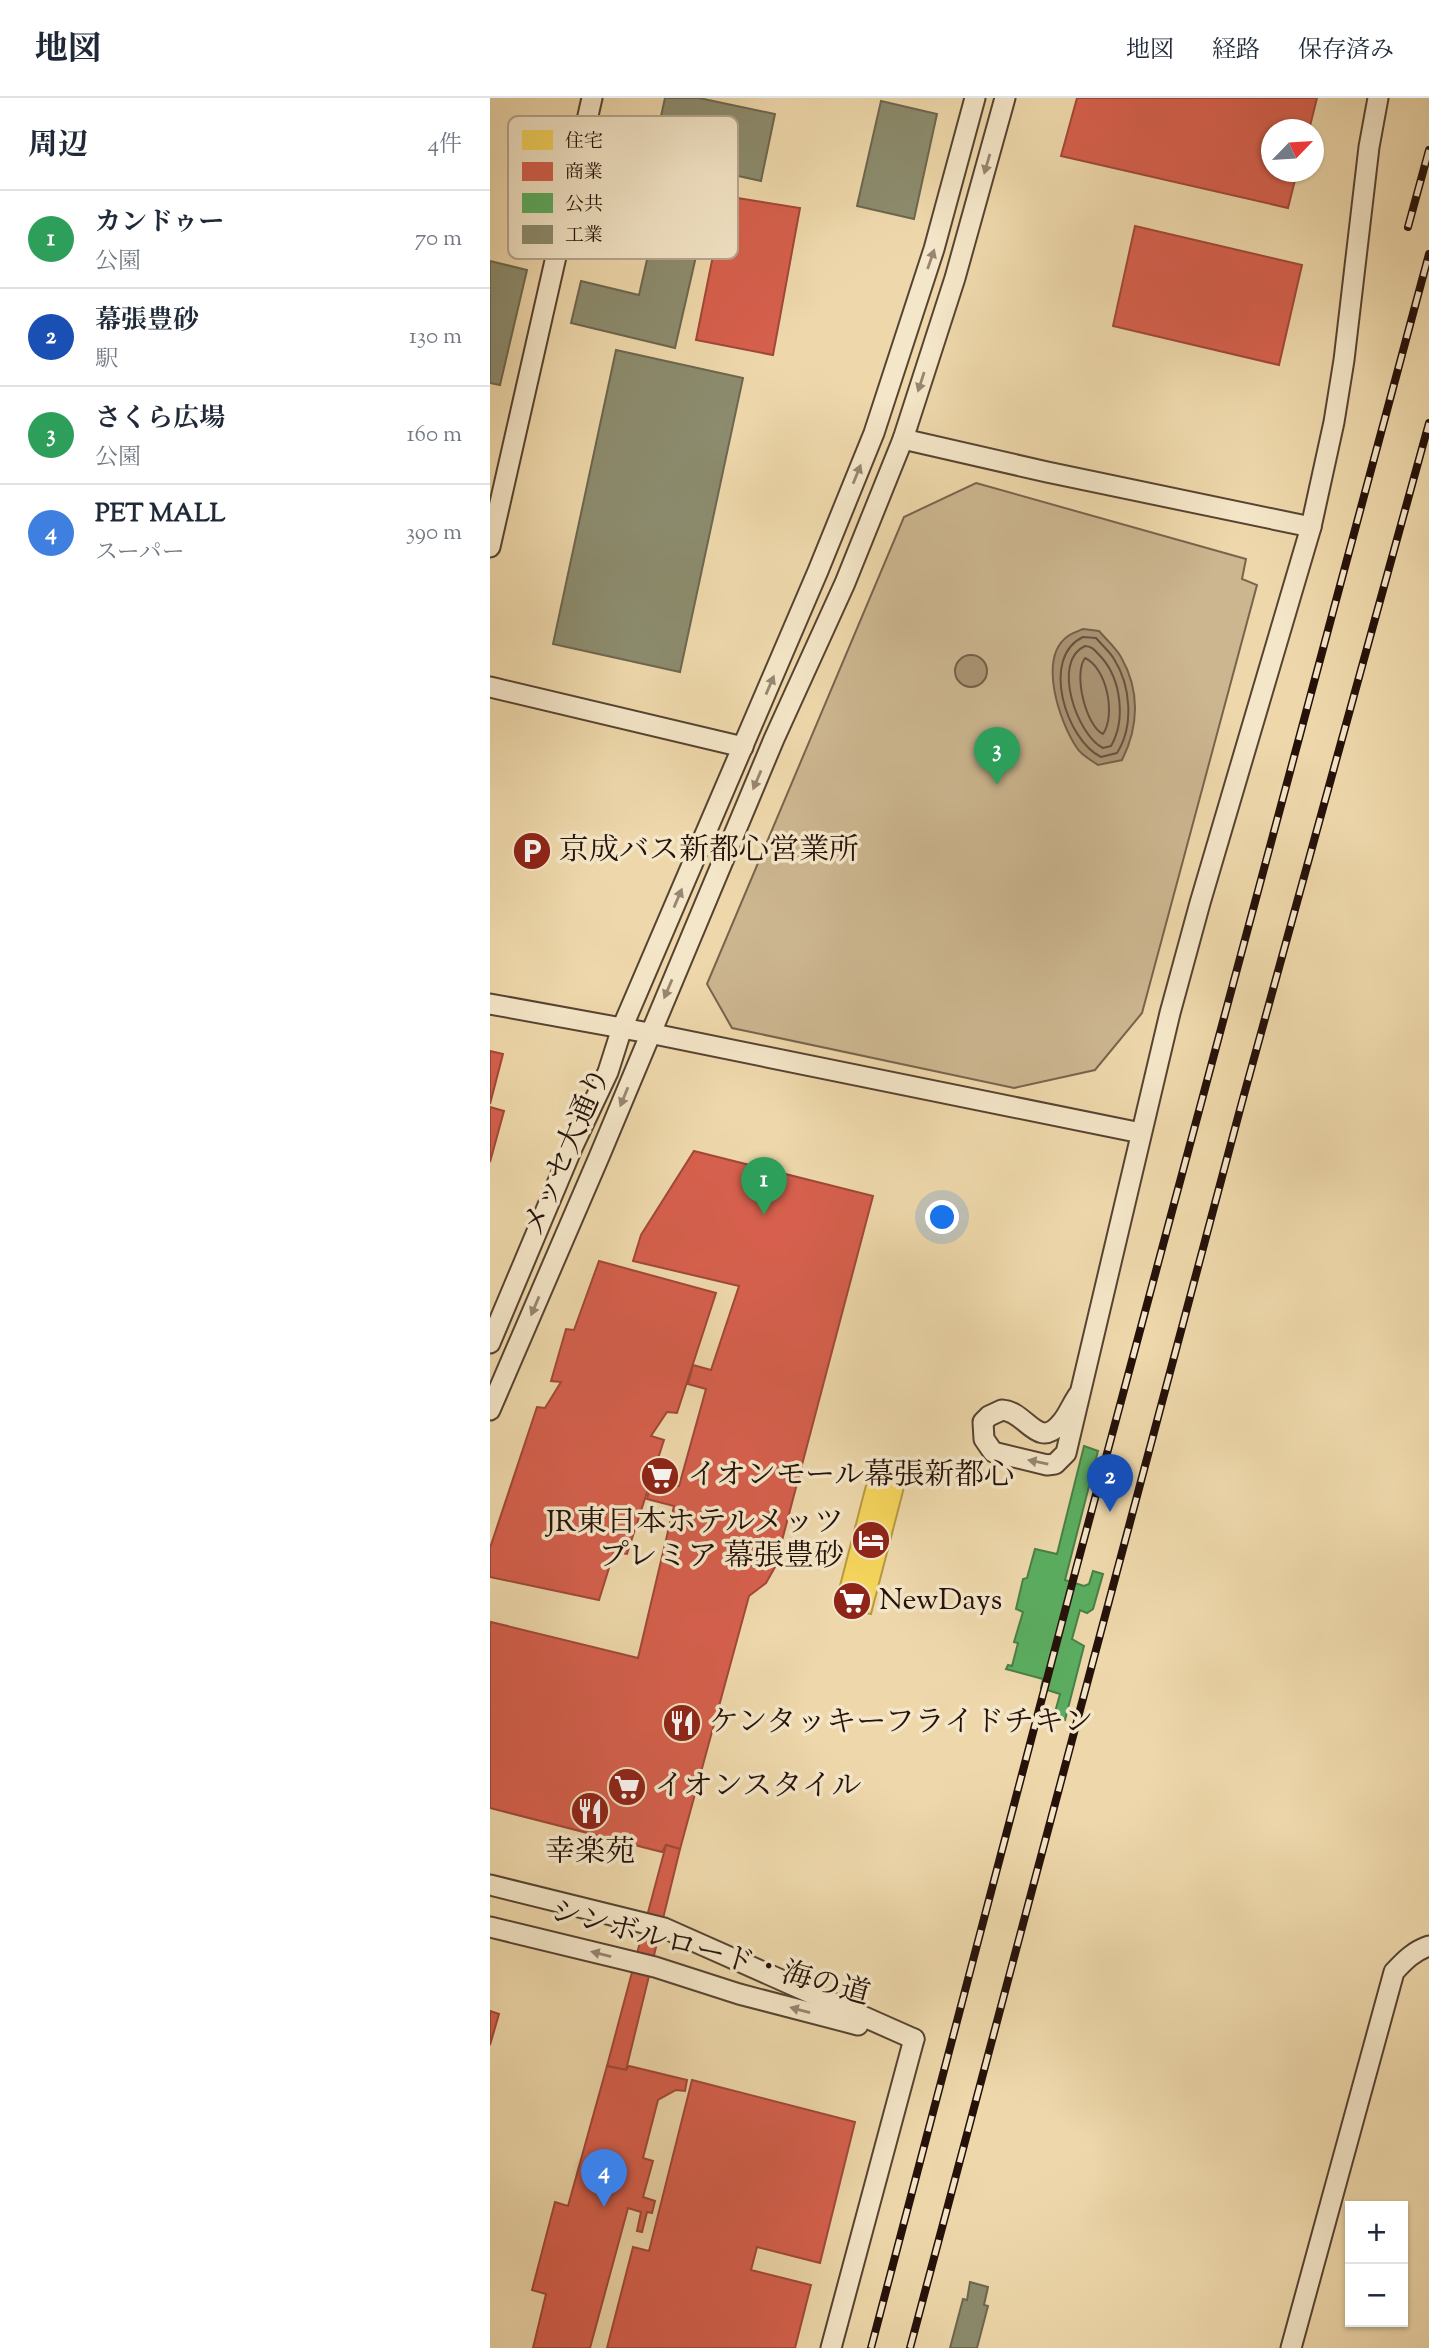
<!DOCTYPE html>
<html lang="ja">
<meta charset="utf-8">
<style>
body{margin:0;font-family:"Sorts Mill Goudy","Noto Serif JP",serif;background:#f2f2f3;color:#1f2937}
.controls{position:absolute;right:21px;bottom:21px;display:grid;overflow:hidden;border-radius:0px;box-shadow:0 2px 5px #0004}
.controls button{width:63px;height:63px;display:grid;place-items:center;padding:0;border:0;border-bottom:2px solid #e0e1e3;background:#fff;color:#1f2937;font:35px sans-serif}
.compass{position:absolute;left:771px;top:21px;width:63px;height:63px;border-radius:50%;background:#fff;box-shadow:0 2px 5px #0004;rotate:65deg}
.you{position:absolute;left:453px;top:1120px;width:24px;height:24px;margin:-18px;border:5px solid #fff;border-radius:50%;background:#1a73e8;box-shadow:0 0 0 10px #1a73e833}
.badge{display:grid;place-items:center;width:46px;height:46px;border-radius:50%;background:#1a73e8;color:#fff;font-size:23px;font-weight:700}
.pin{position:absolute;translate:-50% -58px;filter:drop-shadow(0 2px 4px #0008)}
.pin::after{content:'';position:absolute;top:37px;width:24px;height:21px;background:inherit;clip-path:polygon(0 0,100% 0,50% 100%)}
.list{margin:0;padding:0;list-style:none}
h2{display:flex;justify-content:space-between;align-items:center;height:91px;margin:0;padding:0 28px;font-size:30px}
h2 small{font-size:23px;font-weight:400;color:#747a83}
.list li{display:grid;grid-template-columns:46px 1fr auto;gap:21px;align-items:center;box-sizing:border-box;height:98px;padding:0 28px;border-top:2px solid #e0e1e3}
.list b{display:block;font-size:26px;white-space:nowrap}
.list p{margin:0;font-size:23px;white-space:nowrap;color:#747a83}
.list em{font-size:23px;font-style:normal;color:#747a83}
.map{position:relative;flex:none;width:939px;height:2250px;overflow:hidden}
header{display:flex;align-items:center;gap:42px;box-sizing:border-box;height:98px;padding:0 35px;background:#fff;border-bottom:2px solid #e0e1e3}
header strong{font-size:33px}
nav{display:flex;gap:38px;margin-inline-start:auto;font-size:24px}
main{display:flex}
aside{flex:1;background:#fff}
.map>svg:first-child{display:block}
</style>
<header>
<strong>地図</strong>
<nav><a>地図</a><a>経路</a><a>保存済み</a></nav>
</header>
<main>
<aside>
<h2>周辺<small>4件</small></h2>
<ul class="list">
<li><span class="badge" style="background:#2e9e5b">1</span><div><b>カンドゥー</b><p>公園</p></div><em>70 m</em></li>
<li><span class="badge" style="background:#1a4fb4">2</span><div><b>幕張豊砂</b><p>駅</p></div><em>130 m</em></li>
<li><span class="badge" style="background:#2e9e5b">3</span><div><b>さくら広場</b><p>公園</p></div><em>160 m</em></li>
<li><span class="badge" style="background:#3f7fe0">4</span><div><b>PET MALL</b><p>スーパー</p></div><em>390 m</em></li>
</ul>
</aside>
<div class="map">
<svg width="939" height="2250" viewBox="0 0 939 2250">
<rect width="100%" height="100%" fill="#eed8ab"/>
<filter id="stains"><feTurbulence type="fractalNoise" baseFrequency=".00286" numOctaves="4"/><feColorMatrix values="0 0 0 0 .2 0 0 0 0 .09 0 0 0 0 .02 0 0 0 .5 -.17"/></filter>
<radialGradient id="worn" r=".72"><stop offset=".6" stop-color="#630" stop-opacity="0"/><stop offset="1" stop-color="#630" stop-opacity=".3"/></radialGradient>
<path fill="#ccb690" stroke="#78644d" stroke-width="2" d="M486 385 756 461 752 481 767 487 652 915 605 972 524 990 242 930 217 886 414 419Z"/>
<g fill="#aa9474" stroke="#75604a" stroke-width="2">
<path d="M593 531 609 533C616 541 626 550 631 559 650 592 649 628 632 662L608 667C601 662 591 657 587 650 570 625 547 560 578 538 582 535 588 533 593 531Z"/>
<circle cx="481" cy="573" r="16"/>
</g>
<path fill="#f6d55c" stroke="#b79a43" stroke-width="2" d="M381 1368 417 1378 381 1516 345 1507Z"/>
<g fill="#d6604d" stroke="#a14839" stroke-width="2">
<path d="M587 0H827L819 32H782V74H807L798 110 571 58Z"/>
<path d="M235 98 310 110 283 257 206 242Z"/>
<path d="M645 128 812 167 789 267 623 228Z"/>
<path d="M0 953 13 956 0 1006Z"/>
<path d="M0 1009 14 1013 0 1064Z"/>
<path d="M204 1053 383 1098 285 1469 276 1485 259 1498 190 1751 176 1747 172 1754 0 1710V1529L1 1524 148 1560 184 1408 157 1401 162 1381 189 1388 216 1291 198 1286 203 1267 221 1272 249 1188 143 1163 151 1137Z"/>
<path d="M109 1163 226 1195 187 1315 177 1314 161 1338 174 1342 137 1456 124 1454 109 1502 0 1479V1450L47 1309 55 1310 71 1284 61 1283 76 1231 84 1232Z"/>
<path d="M176 1747 190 1751 136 1972 117 1968Z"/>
<path d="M0 1913 9 1916 0 1947Z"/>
<path d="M117 1968 136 1972 139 1968 197 1982 195 1993 186 1992 168 2002 153 2060 163 2063 153 2099 165 2103 162 2115 157 2114 152 2134 147 2133 151 2114 138 2110 100 2250H43L56 2196 42 2192 65 2104 78 2108Z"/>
<path d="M202 1982 365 2024 330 2165 267 2149 261 2172 321 2187 305 2250H117L143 2149 159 2153Z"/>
</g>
<path fill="#5aae61" stroke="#4a7f47" stroke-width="2" d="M594 1348 608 1353 575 1482 594 1488 599 1486 603 1473 613 1476 603 1511 597 1515 590 1512 582 1541 594 1548 575 1622 564 1618 570 1596 551 1590 553 1581 516 1571 518 1567 522 1568 528 1545 524 1544 533 1514 526 1511 533 1481 537 1480 545 1451 567 1456Z"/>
<g fill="#8c8c6e" stroke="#6d6750" stroke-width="2">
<path d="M175 0H209L285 16 271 83 162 59Z"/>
<path d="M391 3 447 16 424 121 367 108Z"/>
<path d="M175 82 221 93 185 250 81 225 91 183 149 197Z"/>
<path d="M0 163 37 172 10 287 0 285Z"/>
<path d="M126 252 253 280 190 574 63 546Z"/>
<path d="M480 2184 498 2189 494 2207 498 2208 487 2250H460L473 2201 477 2202Z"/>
</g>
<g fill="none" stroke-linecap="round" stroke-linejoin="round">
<g stroke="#68523f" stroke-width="2">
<path d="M593 539 606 540C612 547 620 554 624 561 641 588 644 628 627 655L611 659C576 642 550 559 593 539Z"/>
<path d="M595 548C603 548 606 554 612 560 631 582 636 622 621 648L613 650C587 637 561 563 595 548Z"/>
<path d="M595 560C617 570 626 617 613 636 596 628 583 576 595 560Z"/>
</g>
<g stroke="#574332" stroke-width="23">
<g id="minor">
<path d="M413 341 557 374 821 429"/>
<path d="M0 449 102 0"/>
<path d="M0 589 253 649"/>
<path d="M0 906 159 935 651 1035"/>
<path d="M0 1245 83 1048 118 974 132 930 328 473 384 335 444 151 485 0"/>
<path d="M589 1296C582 1305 578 1318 570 1326 547 1352 536 1313 512 1312L499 1318 493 1324 494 1341 503 1354 557 1367 565 1366 576 1355 680 915 710 805 821 429 844 324 854 262 879 49 888 0"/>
<path d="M0 1312 109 1059 284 641 355 485 413 341 465 180 515 0"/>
<path d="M0 1787 174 1830 424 1941"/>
<path d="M0 1829 165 1869 249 1896 368 1927"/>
<path d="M341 2250 424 1941"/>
<path d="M801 2250 904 1874C915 1862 924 1853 939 1848"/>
</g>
</g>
<use href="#minor" stroke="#f4e6c8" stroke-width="19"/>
<g stroke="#25110a" stroke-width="8">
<g id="rail">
<path d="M918 129 939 52"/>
<path d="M381 2250 586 1471 939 156"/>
<path d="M420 2250 752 1004 939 325"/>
</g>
</g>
<use href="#rail" stroke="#f4e6c8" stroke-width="5" stroke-dasharray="16" stroke-linecap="butt"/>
</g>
<defs><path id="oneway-solid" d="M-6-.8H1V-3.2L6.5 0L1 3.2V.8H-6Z" transform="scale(1.75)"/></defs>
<g fill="#978672">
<use href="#oneway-solid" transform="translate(497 66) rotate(106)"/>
<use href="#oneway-solid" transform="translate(441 161) rotate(-71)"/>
<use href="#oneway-solid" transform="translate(431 284) rotate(108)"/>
<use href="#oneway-solid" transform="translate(367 376) rotate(-68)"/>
<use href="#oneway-solid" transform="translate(280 587) rotate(-67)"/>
<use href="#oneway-solid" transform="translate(267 682) rotate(113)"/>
<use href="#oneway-solid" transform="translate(188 800) rotate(-67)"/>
<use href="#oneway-solid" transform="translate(178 891) rotate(113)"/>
<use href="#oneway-solid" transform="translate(134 999) rotate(112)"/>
<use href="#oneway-solid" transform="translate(45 1208) rotate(113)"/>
<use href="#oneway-solid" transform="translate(548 1364) rotate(-169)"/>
<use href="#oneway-solid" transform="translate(111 1856) rotate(-166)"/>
<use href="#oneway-solid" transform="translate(310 1912) rotate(-165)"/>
</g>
<defs>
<g id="parking-disc" transform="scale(2.0125)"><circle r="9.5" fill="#8f2418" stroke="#f4e6c8"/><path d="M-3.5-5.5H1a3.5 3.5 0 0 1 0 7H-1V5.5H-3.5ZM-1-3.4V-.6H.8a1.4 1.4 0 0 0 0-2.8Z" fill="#fff"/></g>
<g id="supermarket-disc" transform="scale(2.0125)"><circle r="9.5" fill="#8f2418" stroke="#f4e6c8"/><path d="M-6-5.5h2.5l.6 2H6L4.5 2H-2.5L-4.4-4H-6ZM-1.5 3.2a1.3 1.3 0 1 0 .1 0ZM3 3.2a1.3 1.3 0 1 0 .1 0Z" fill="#fff"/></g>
<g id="hotel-disc" transform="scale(2.0125)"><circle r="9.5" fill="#8f2418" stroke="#f4e6c8"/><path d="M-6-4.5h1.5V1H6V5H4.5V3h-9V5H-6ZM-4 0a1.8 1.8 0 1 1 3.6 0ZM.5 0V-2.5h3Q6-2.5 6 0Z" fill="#fff"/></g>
<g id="restaurant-disc" transform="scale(2.0125)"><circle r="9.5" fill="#8f2418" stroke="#f4e6c8"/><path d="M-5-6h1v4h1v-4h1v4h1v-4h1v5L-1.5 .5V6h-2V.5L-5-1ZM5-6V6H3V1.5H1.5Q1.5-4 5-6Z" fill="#fff"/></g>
</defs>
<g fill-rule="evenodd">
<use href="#parking-disc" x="42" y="753"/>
<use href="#supermarket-disc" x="170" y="1378"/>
<use href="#hotel-disc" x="381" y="1442"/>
<use href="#supermarket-disc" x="362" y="1503"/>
<use href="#restaurant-disc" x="192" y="1625"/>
<use href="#supermarket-disc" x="137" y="1689"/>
<use href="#restaurant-disc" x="100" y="1713"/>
</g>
<g text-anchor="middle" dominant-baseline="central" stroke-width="7" stroke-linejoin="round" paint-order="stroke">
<g font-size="30" fill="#25110a" stroke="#f4e6c8" text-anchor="start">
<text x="69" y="753">京成バス新都心営業所</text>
<text x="197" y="1378">イオンモール幕張新都心</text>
<text x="354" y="1425" text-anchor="end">JR東日本ホテルメッツ<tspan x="354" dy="34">プレミア 幕張豊砂</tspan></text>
<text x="389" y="1503">NewDays</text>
<text x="219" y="1625">ケンタッキーフライドチキン</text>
<text x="164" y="1689">イオンスタイル</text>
<text x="100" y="1755" text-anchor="middle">幸楽苑</text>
</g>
<g font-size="30" fill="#25110a" stroke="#f4e6c8">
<text transform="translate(78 1054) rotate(-67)">メッセ大通り</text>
<text transform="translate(220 1856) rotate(15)">シンボルロード・海の道</text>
</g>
</g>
<rect x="18" y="18" width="230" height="143" rx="10" fill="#f4e6c8" stroke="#b6a68f" stroke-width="2"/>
<rect x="32" y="32" width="31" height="20" fill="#f6d55c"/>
<rect x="32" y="64" width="31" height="19" fill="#d6604d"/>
<rect x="32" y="95" width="31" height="20" fill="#5aae61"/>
<rect x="32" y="127" width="31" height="19" fill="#8c8c6e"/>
<g font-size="19" fill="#25110a">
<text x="75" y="49">住宅</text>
<text x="75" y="80">商業</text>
<text x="75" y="112">公共</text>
<text x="75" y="143">工業</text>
</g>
<rect width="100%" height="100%" filter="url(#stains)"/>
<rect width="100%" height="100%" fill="url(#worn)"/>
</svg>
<div class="controls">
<button>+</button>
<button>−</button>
</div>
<svg class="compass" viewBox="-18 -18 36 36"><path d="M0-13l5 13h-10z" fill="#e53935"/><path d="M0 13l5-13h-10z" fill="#747a83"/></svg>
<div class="you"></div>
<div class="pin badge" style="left:274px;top:1117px;background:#2e9e5b">1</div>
<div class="pin badge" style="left:620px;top:1414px;background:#1a4fb4">2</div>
<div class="pin badge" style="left:507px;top:687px;background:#2e9e5b">3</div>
<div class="pin badge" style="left:114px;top:2109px;background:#3f7fe0">4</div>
</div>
</main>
